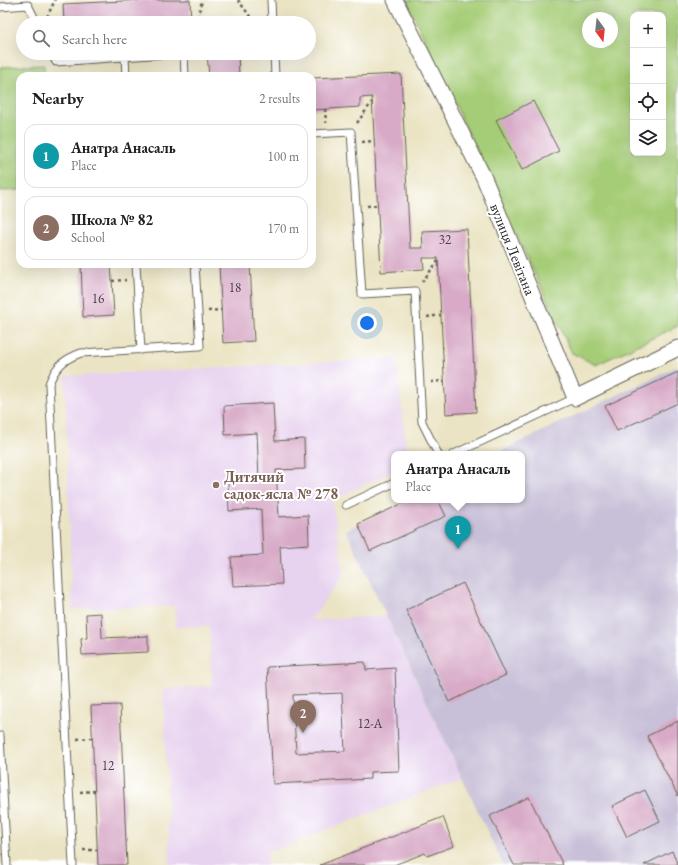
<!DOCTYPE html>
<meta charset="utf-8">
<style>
body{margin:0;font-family:"EB Garamond",serif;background:#f2f2f2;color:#202124}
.controls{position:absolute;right:12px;top:12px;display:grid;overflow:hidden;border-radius:8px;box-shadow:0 4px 16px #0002}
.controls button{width:36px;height:36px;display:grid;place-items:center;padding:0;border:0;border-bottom:1px solid #e0e0e0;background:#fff;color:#202124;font:20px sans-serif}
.compass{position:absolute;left:582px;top:12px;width:36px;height:36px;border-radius:50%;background:#fff;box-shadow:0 4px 16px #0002;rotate:165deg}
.you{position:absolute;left:367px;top:323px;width:14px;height:14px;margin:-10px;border:3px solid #fff;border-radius:50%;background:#1a73e8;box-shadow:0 0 0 6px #1a73e833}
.badge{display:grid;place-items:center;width:26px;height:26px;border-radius:50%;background:#0b8043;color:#fff;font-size:13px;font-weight:700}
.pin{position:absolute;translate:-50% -33px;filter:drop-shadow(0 1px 2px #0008)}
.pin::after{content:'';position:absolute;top:21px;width:14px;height:12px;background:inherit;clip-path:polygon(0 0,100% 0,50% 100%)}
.popup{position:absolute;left:391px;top:451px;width:134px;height:52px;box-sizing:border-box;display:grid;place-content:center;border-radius:8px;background:#fff;filter:drop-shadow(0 1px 3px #0005);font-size:13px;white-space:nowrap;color:#757577}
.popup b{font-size:15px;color:#202124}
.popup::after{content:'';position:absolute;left:50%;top:100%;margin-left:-8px;border:8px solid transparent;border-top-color:#fff}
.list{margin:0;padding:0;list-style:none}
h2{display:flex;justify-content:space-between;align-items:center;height:52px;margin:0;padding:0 16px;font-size:17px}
h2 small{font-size:13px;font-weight:400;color:#757577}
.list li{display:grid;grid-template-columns:26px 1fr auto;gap:12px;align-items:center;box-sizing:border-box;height:64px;margin:0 8px 8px;padding:0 8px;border:1px solid #e0e0e0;border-radius:12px}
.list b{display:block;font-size:15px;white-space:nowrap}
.list p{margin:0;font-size:13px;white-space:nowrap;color:#757577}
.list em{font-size:13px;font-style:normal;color:#757577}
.icon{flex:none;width:22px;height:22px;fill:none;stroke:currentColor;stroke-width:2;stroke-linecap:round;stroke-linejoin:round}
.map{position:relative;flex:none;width:678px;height:865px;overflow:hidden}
.search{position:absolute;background:#fff;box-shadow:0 4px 16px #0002;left:16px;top:16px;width:300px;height:44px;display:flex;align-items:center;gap:10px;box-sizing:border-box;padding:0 14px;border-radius:22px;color:#757577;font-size:15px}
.panel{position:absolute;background:#fff;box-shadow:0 4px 16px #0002;left:16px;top:72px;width:300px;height:196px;border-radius:12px}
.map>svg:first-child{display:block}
</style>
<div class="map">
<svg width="678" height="865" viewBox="0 0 678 865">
<rect width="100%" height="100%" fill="#fff"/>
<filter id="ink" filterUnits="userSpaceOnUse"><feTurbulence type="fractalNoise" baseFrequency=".025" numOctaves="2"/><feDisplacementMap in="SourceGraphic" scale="8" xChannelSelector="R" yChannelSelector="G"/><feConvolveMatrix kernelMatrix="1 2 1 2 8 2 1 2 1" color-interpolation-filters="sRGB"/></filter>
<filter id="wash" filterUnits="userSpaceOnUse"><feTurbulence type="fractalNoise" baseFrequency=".012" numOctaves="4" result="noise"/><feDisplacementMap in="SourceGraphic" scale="16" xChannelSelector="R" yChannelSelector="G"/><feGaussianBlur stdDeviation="0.9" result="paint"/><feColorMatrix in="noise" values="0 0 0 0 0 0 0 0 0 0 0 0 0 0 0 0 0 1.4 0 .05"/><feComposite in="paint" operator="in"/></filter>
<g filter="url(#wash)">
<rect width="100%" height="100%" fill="#ebe4c4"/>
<path fill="#e7d2ef" d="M396 358 407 454H394V471L332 500 344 574 311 620 386 616 462 778 267 853V865H170L163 689 212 686 209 626 176 627 175 606 72 609 65 376Z"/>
<path fill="#c8bfd8" d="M678 366V865H503L346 530 410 500H522V454H495Z"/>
<g fill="#a5cc76" stroke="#607449" fill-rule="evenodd">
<path d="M406 0H678V326L596 365 572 353ZM633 15H663V153H633ZM588 18H612V42H588Z"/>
<path d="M44 65V76H20V190L0 191V67Z"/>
</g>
<g id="blocks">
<g fill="#d8aac7" fill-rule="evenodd">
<path d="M143 0H190L191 23H64L63 4Z"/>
<path d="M236 17V23H206L205 19Z"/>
<path d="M207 53H238L239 76H209Z"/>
<path d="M401 74 410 248H423L422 231 467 229 476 412 446 414 438 258H423L424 269 381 272 372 97 360 98V107L312 110V78Z"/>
<path d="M533 101 559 151 522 170 496 120Z"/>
<path d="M81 264H111L114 315 83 317Z"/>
<path d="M219 264H250L254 341 223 343Z"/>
<path d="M678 372V403L617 431 605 406Z"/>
<path d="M273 403 275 441 304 439 305 469 276 470 279 517 308 515 309 544 280 546 282 584 233 586 231 557 263 555 261 509 229 511 228 481 259 480 257 433 225 435 224 406Z"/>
<path d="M410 500H438L446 516 370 551 358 524Z"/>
<path d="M463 583 506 675 449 702 406 610Z"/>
<path d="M101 613 102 638 148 636V652L82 655 81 639 87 638 86 614Z"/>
<path d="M365 662 366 670 395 668 399 771 370 772V779L273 784 267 667ZM342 693 345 751 296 753 293 695Z"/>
<path d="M120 705 127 865H98L91 706Z"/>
<path d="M678 721V796L647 736Z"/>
<path d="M645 790 660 821 627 837 612 806Z"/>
<path d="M529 797 563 865H514L490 816Z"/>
<path d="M443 817 454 846 427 856 425 853 394 865H320Z"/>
<path d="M672 851 678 865H644Z"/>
</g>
</g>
</g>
<g filter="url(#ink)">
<use href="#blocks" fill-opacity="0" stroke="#646257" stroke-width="1"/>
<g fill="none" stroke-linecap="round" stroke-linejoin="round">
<g stroke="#646257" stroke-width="9">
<g id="lane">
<path d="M271 0 272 23"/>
<path d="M0 7 28 5 37 23"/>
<path d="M51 53 56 62 178 53"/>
<path d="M184 53 185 76"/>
<path d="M274 53 275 76"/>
<path d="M125 57 126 76"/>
<path d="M312 134 351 132 362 294 415 291 422 422 438 454"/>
<path d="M136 264 141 350"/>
<path d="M454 454 575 398"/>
<path d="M346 505 394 483"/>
<path d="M0 736 7 865"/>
<path d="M73 865 49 384C55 367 64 359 81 353L200 346 195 264"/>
</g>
</g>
<g stroke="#646257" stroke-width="17">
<path id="street" d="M395 0 484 178 575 398 678 348"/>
</g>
<g stroke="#646257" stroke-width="2.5" stroke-dasharray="3 3" stroke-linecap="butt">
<path d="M238 0 255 23"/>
<path d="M47 17 55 0"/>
<path d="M197 23 202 0"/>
<path d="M325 109 326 123"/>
<path d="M357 123 372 102"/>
<path d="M362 142 374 141"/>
<path d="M367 206 377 205"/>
<path d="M112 281 126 280"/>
<path d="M422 282 438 261"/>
<path d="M208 311 221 310"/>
<path d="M427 317 441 315"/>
<path d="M431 382 444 381"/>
<path d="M77 739 92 738"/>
<path d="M80 792 95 791"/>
<path d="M83 850H97"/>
</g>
<use href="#lane" stroke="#fff" stroke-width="7"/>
<use href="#street" stroke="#fff" stroke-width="15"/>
</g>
</g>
<circle fill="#8d6e63" stroke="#fff" stroke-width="1.5" cx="216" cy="485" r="4"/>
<g text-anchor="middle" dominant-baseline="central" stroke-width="4" stroke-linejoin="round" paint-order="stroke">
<g font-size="13" fill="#4b4047">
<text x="445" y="239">32</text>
<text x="235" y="287">18</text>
<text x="98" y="298">16</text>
<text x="370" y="723">12-А</text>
<text x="108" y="765">12</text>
</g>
<g font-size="15" fill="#1c1c1c" stroke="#fff">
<text transform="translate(513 249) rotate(68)">вулиця Левітана</text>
</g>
<g font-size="15" font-weight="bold" fill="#785e54" stroke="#fff" text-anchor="start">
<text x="224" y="476">Дитячий<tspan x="224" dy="17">садок-ясла № 278</tspan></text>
</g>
</g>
</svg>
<div class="controls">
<button>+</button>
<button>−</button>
<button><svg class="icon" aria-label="locate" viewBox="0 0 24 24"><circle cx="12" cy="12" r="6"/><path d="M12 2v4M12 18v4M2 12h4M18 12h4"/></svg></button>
<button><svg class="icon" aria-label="layers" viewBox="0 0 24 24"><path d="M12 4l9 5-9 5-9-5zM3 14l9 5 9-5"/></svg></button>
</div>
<svg class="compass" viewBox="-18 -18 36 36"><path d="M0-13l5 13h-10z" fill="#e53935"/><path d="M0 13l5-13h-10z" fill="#757577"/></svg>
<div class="you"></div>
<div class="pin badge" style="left:458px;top:549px;background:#0f9aa8">1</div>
<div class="popup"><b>Анатра Анасаль</b>Place</div>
<div class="pin badge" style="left:303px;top:733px;background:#8d6e63">2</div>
<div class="search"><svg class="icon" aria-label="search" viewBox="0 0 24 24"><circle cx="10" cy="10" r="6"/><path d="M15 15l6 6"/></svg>Search here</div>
<section class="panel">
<h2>Nearby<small>2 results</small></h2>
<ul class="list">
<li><span class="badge" style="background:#0f9aa8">1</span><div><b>Анатра Анасаль</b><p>Place</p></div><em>100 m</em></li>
<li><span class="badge" style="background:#8d6e63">2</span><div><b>Школа № 82</b><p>School</p></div><em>170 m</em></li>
</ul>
</section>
</div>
